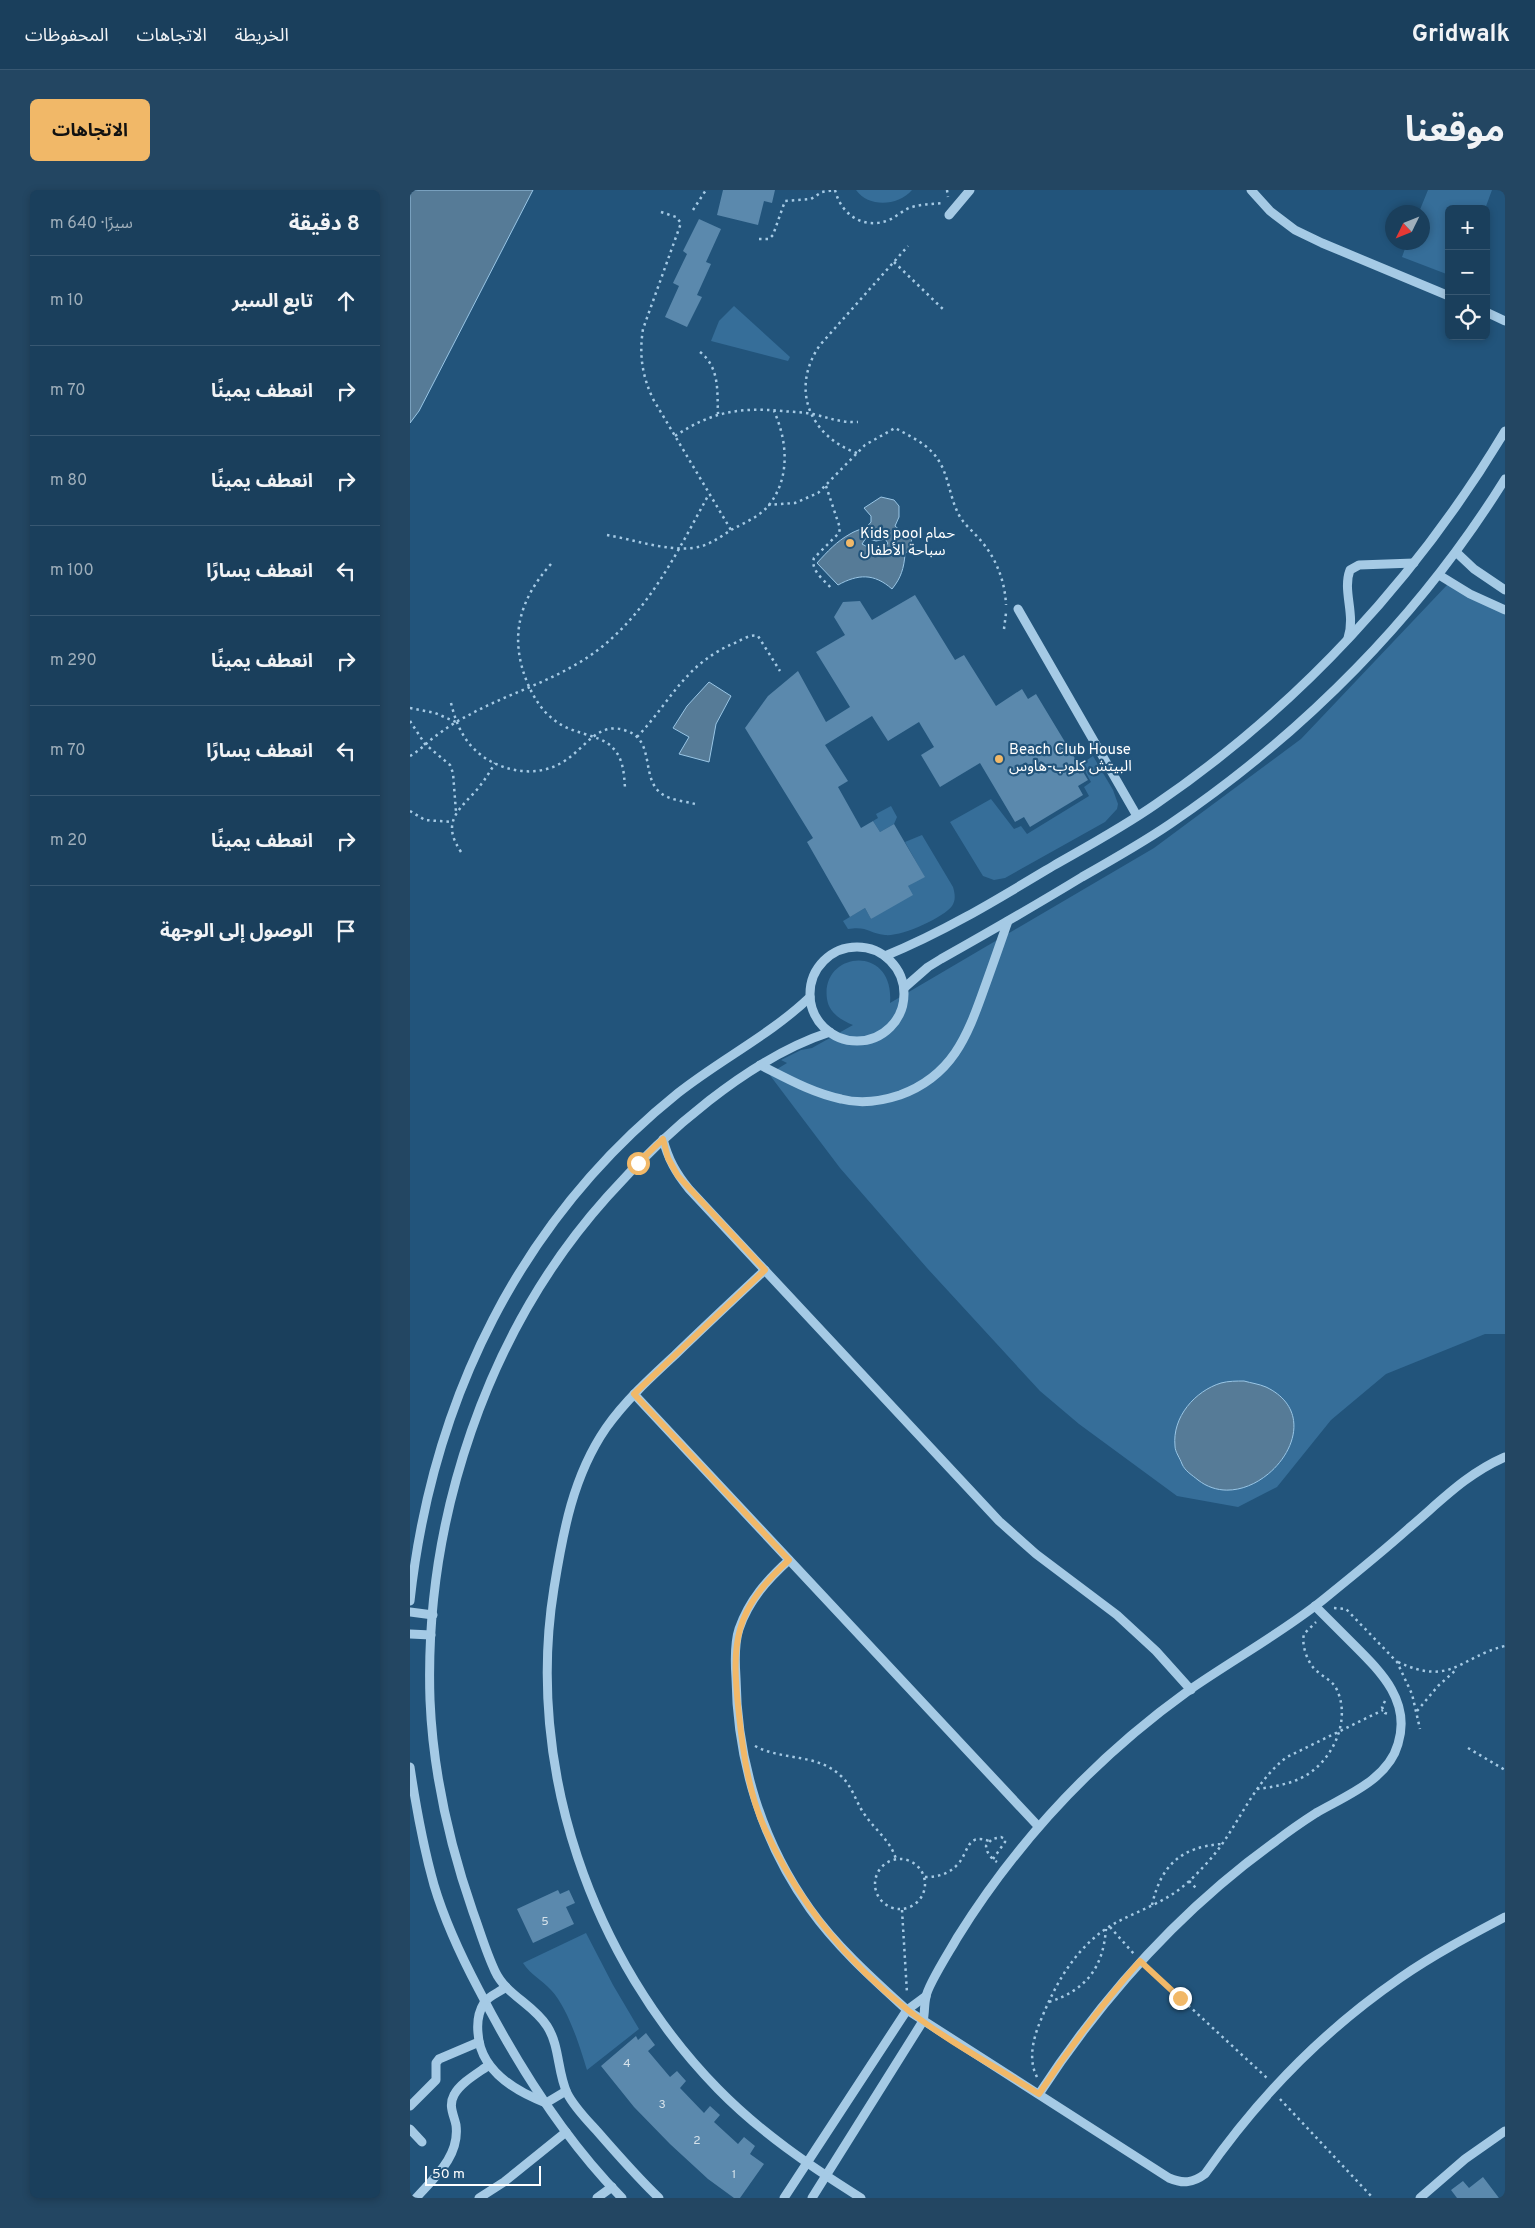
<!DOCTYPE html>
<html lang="ar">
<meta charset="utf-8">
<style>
body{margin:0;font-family:Overpass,"Noto Sans Arabic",sans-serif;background:#234662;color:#f1f3f6;direction:rtl}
.controls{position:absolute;right:15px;top:15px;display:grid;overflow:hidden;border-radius:8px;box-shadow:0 2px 8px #0003}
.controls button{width:45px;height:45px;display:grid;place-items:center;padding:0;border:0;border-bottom:1px solid #385872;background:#1a3f5c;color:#f1f3f6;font:25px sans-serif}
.compass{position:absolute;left:975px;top:15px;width:45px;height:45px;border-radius:50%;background:#1a3f5c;box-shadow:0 2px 8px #0003;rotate:227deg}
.scale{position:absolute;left:15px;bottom:12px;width:116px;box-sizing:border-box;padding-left:5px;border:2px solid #fff;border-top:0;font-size:14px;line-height:18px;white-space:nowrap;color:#fff;-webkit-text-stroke:4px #22547b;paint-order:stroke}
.stop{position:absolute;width:15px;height:15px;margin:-11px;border:4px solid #f1b868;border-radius:50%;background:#fff}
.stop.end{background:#f1b868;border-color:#fff;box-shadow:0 1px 5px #0008}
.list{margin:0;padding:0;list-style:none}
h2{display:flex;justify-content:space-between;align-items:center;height:65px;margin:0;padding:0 20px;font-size:21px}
h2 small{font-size:16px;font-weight:400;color:#9fafbb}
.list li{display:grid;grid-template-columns:32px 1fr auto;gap:15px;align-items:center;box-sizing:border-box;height:90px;padding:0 20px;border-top:1px solid #385872}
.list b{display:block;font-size:19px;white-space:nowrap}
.list em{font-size:16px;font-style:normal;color:#9fafbb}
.icon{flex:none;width:28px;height:28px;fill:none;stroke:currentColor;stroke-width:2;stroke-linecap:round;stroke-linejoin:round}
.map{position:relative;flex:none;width:1095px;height:2008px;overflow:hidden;direction:ltr;border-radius:8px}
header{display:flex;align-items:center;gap:30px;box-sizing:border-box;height:70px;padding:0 25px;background:#1a3f5c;border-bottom:1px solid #385872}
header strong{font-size:24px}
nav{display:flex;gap:28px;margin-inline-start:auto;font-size:18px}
.intro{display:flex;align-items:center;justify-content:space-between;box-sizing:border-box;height:120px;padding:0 30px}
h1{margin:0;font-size:35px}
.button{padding:12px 22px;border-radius:8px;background:#f1b868;color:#111;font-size:18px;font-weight:700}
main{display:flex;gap:30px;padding:0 30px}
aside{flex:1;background:#1a3f5c;border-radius:8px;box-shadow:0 2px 8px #0003}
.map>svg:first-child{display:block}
</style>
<header>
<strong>Gridwalk</strong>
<nav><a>الخريطة</a><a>الاتجاهات</a><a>المحفوظات</a></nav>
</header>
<div class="intro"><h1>موقعنا</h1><a class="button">الاتجاهات</a></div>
<main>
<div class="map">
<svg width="1095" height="2008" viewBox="0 0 1095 2008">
<rect width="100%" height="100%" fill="#22547b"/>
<g fill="#366e99">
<path d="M446 0H502C488 16 459 18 446 0Z"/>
<path d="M1018 0H1082L1075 19H1039V85L992 67 997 53 1012 52V22H1009Z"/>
<path d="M324 116 380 167 378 171 301 151 309 131Z"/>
<path d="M1038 394 1095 420V1144H1075L976 1184 921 1230 867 1297 828 1317 767 1306 669 1234 630 1201 517 1078 430 978 359 884 377 873 371 870 391 860 402 858 443 835C431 830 419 823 417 809 410 761 485 753 480 813L744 658 891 549Z"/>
<path d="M683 566 703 600 708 614 707 619 695 632 595 688 584 690 573 686 540 632 581 609 604 639 611 636 617 644 679 606 674 597 681 592 671 574Z"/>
<path d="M481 616 487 627 484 634 470 642 463 631 468 628 466 624Z"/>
<path d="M512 645 543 697C545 704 546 710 542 716 533 728 491 747 475 745 458 743 458 736 438 739L433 731 455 718 461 729 498 696 514 686 495 652Z"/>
<path d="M176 1743 203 1795 229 1839 177 1880C170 1857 158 1818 141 1800 132 1790 121 1785 113 1773Z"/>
</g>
<g fill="#567b97" stroke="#99c6e6" fill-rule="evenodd">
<path d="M0 0H123L9 221 0 233Z"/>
<path d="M471 307 484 310 489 316V327L485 336 492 342 503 345 499 359 495 364C494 378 491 388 482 399 464 383 448 384 428 395L407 373C417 362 427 351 440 344 448 339 456 339 461 332V326L454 318ZM456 348 466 351 475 349 478 353 470 364 452 354Z"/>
<path d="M299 492 321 506 306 534 299 572 269 564 279 547 263 538 277 516Z"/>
<path d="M834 1191C841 1193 849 1194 856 1197 929 1232 842 1332 788 1290 782 1285 775 1281 772 1274 770 1268 765 1262 765 1256 762 1227 785 1201 811 1193 818 1191 827 1191 834 1191Z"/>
</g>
<g fill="#5b89ad">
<path d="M313 0H365L362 13 354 11 348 35 307 25Z"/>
<path d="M289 29 311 39 296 72 301 74 287 105 292 107 277 137 255 127 269 96 263 93 277 64 273 61Z"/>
<path d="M505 405 545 470 554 465 586 516 612 499 618 509 626 504 678 590 668 596 673 605 620 637 614 627 605 632 570 573 530 597 511 565 524 557 509 532 478 551 462 526 415 555 438 591 428 597 451 638 463 631 470 642 484 634 515 687 498 696 503 705 461 729 455 718 440 727 397 652 403 648 335 538 358 506 388 481 416 532 440 517 406 462 435 445 424 427 433 412 450 411 462 430Z"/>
<path d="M148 1700 150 1704 159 1700 165 1713 156 1717 164 1734 123 1753 107 1719Z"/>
<path d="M236 1843 245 1855 238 1861 260 1887 267 1881 276 1891 270 1898 294 1923 300 1916 310 1925 304 1932 328 1954 334 1947 345 1956 340 1964 354 1974 330 2008H324L298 1989 260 1954 224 1917 191 1876 226 1846 228 1850Z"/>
<path d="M1073 1987 1089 2008H1047L1041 2000 1053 1991 1059 1998Z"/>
</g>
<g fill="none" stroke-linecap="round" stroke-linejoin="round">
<g stroke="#a5cae5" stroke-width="2.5" stroke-dasharray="2.5 4" stroke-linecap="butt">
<path d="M425 0C431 25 454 40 479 30 486 27 492 21 499 18 511 14 522 14 534 13"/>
<path d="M537 0 538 7"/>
<path d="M283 20 296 0"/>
<path d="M251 22 266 27 271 33 233 139C229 165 232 185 243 209L321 340"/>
<path d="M349 49H359L363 45 375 11 401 9 412 2 424 0"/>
<path d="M484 72 535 121"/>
<path d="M290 162C310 178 307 201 308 224"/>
<path d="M265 246C301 222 329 217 372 221 382 222 393 222 403 224 419 228 432 233 448 232"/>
<path d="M447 263C399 246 380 198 410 155L498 56"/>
<path d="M416 296 430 338 429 343 404 368C400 380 414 390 422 399"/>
<path d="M358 315 385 313 408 303 455 255 485 238C498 245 513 252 523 263 539 281 538 303 548 323 553 334 564 342 572 352 587 370 595 392 596 415"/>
<path d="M197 345C225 350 256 361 283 358 298 356 309 348 321 340 334 333 349 327 359 315 381 287 377 250 364 221"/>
<path d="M141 374C109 410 99 447 117 492 123 506 131 520 143 529 160 544 188 544 201 556 213 567 214 582 215 598"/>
<path d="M594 439 596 423"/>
<path d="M41 513C47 538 57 558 80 571 104 584 133 586 156 570 176 557 189 530 217 541 246 551 230 589 252 604 260 610 274 611 285 614"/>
<path d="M0 518 25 523 46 532"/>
<path d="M0 531 15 554 40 575 43 583 46 622"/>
<path d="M227 547C262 510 275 473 327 452 333 449 341 444 348 446L370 481"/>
<path d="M0 566C11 560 19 550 30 543 39 536 49 530 59 525 93 506 131 495 165 475 231 438 264 368 299 304"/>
<path d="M0 621 15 630 42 632"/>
<path d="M51 662C34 636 43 625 62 605 71 596 78 585 85 573"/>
<path d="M924 1418 936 1419 987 1472 1002 1504 1010 1539"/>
<path d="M988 1472C1042 1497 1049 1467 1095 1456"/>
<path d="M975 1511 972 1517 975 1523 978 1524"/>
<path d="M1007 1521 1028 1496 1047 1479"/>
<path d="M345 1556C373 1571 407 1563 431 1586 443 1597 446 1613 455 1625 466 1641 480 1650 486 1669"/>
<path d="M1058 1558 1095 1580"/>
<path d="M847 1599C863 1597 881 1594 895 1586 923 1570 941 1530 927 1500 923 1491 915 1488 908 1482 898 1475 891 1455 894 1444L906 1432"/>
<circle cx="490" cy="1694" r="25"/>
<path d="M583 1669 595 1652V1649L591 1647 582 1649 576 1656C577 1664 581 1668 587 1672"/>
<path d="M515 1687C528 1687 539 1684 548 1674 559 1662 556 1643 579 1651"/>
<path d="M779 1691 787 1699"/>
<path d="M742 1715C751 1675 771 1657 812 1654"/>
<path d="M492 1720 497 1803"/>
<path d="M700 1737 724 1764"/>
<path d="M740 1780 857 1888"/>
<path d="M639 1812C676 1800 693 1778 696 1739"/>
<path d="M627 1887C618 1870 623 1849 630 1832 645 1795 663 1761 697 1738 717 1725 741 1718 761 1705 774 1697 785 1686 795 1675 827 1642 840 1595 877 1567L973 1520"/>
<path d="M870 1909 963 2008"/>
</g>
<g stroke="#a5cae5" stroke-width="9">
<path d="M841 0 860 21 885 40 912 53 1039 106"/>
<path d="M539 25 560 0"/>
<path d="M1076 122 1095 131"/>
<path d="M1046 362 1064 379 1095 400"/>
<path d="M1029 385 1060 404 1095 420"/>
<path d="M608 419 727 626"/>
<path d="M938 448C946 424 932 401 940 380L949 375 1004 373"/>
<circle cx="447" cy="804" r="47"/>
<path d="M475 766C534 742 588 709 643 676 678 656 713 637 746 614 888 517 1007 388 1095 241"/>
<path d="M494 798 518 777 531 769C579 742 626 715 672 687 702 670 732 653 760 634 894 543 1010 426 1095 289"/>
<path d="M350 875C376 888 402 903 431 909 450 914 472 911 490 905 542 886 557 847 574 799 582 777 590 754 598 731"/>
<path d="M253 949C258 969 266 983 279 999L589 1331 626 1364 707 1425 746 1461 781 1500"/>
<path d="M355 1080C325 1108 295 1136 265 1165 240 1188 215 1211 196 1238 163 1286 153 1342 144 1398 115 1577 181 1769 308 1899 350 1942 400 1976 451 2008"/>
<path d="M224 1204 628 1636"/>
<path d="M379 1370C357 1390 339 1410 329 1439 324 1454 325 1473 326 1488 327 1571 352 1652 400 1719 427 1757 463 1789 497 1820L759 1988C773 1994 783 1993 795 1984 848 1908 913 1841 990 1788 1023 1765 1059 1746 1095 1727"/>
<path d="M0 1411C22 1210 110 1030 268 903 311 869 360 845 400 807"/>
<path d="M0 1422 23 1425"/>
<path d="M0 1444 21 1445"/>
<path d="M0 1577C6 1617 13 1656 24 1695 35 1732 51 1766 69 1800 107 1874 153 1948 212 2008"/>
<path d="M96 1797C90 1802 78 1806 74 1813 69 1821 67 1833 68 1843 70 1881 105 1901 136 1913L156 1901"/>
<path d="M629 1904C693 1806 770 1720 866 1651 879 1641 892 1632 906 1623 935 1606 978 1590 988 1554 1001 1512 972 1483 945 1456 932 1443 918 1429 905 1416"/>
<path d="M0 1916 26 1890V1873L29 1869 69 1852"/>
<path d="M0 1939 12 1952"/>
<path d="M6 2008C25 1987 50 1966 46 1935 44 1925 38 1916 44 1905 50 1893 68 1883 79 1875"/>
<path d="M69 2008 94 1992 156 1942"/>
<path d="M187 2008 202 1997"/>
<path d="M249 2008C227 1987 207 1964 187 1941 176 1929 164 1917 157 1903 147 1881 150 1856 137 1836 123 1814 96 1805 85 1781 76 1762 70 1741 63 1722 39 1653 23 1582 20 1510 14 1330 77 1141 197 1007 253 944 339 868 420 842"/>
<path d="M374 2008 497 1820 516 1806"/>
<path d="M402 2008 513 1831C515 1823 514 1815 516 1807 517 1796 541 1759 547 1748 608 1650 685 1568 778 1501 821 1471 868 1445 909 1413 940 1388 970 1364 999 1338 1031 1311 1056 1284 1095 1267"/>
<path d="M1010 2008 1055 1969 1095 1941"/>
</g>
</g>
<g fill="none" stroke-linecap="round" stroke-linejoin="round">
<path stroke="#f1b868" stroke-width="6" d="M228 973 253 949 258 968 268 986 355 1080 224 1204 379 1370C323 1421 321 1452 329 1525 333 1563 339 1604 355 1639 387 1710 437 1773 499 1821 539 1852 586 1877 629 1904 660 1857 693 1813 730 1771L770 1808"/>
</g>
<g fill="#f1b868" stroke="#22547b" stroke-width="2">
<circle cx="440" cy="353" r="5"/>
<circle cx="589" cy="569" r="5"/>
</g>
<g text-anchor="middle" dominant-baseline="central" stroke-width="4.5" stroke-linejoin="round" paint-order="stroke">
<g font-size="12" fill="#d6e2ea">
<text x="135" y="1732">5</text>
<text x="217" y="1874">4</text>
<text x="252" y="1915">3</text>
<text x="287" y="1951">2</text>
<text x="324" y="1985">1</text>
</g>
<g font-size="15" fill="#fff" stroke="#22547b" text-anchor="start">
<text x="450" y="344">Kids pool حمام<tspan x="450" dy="17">سباحة الأطفال</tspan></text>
<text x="599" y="560">Beach Club House<tspan x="599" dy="17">البيتش كلوب-هاوس</tspan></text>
</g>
</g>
</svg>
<div class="controls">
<button>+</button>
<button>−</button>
<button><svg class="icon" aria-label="locate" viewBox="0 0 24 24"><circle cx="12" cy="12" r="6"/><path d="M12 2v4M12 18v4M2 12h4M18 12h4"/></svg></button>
</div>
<svg class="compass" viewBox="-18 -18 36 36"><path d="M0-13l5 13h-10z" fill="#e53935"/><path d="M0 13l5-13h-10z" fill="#9fafbb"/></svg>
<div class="scale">50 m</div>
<div class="stop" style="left:228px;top:973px"></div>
<div class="stop end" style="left:770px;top:1808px"></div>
</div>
<aside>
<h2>8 دقيقة<small>سيرًا · 640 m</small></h2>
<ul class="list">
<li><svg class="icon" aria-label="ahead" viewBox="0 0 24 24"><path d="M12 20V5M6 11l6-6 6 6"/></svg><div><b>تابع السير</b></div><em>10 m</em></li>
<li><svg class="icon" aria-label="right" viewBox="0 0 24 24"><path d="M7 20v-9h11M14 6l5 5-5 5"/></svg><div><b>انعطف يمينًا</b></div><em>70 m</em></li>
<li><svg class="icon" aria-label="right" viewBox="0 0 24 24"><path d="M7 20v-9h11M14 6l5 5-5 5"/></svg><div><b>انعطف يمينًا</b></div><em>80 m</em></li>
<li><svg class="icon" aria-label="left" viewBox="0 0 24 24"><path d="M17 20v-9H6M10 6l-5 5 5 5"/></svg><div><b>انعطف يسارًا</b></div><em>100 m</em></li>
<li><svg class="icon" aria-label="right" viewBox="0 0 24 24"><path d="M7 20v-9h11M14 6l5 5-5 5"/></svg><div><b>انعطف يمينًا</b></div><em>290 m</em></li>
<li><svg class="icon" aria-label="left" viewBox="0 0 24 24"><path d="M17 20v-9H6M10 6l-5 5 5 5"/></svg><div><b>انعطف يسارًا</b></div><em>70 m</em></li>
<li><svg class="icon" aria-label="right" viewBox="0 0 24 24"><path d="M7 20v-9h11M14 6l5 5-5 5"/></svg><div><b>انعطف يمينًا</b></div><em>20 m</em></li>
<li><svg class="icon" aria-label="arrive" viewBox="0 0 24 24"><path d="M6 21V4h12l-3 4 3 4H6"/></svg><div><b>الوصول إلى الوجهة</b></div></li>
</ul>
</aside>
</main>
